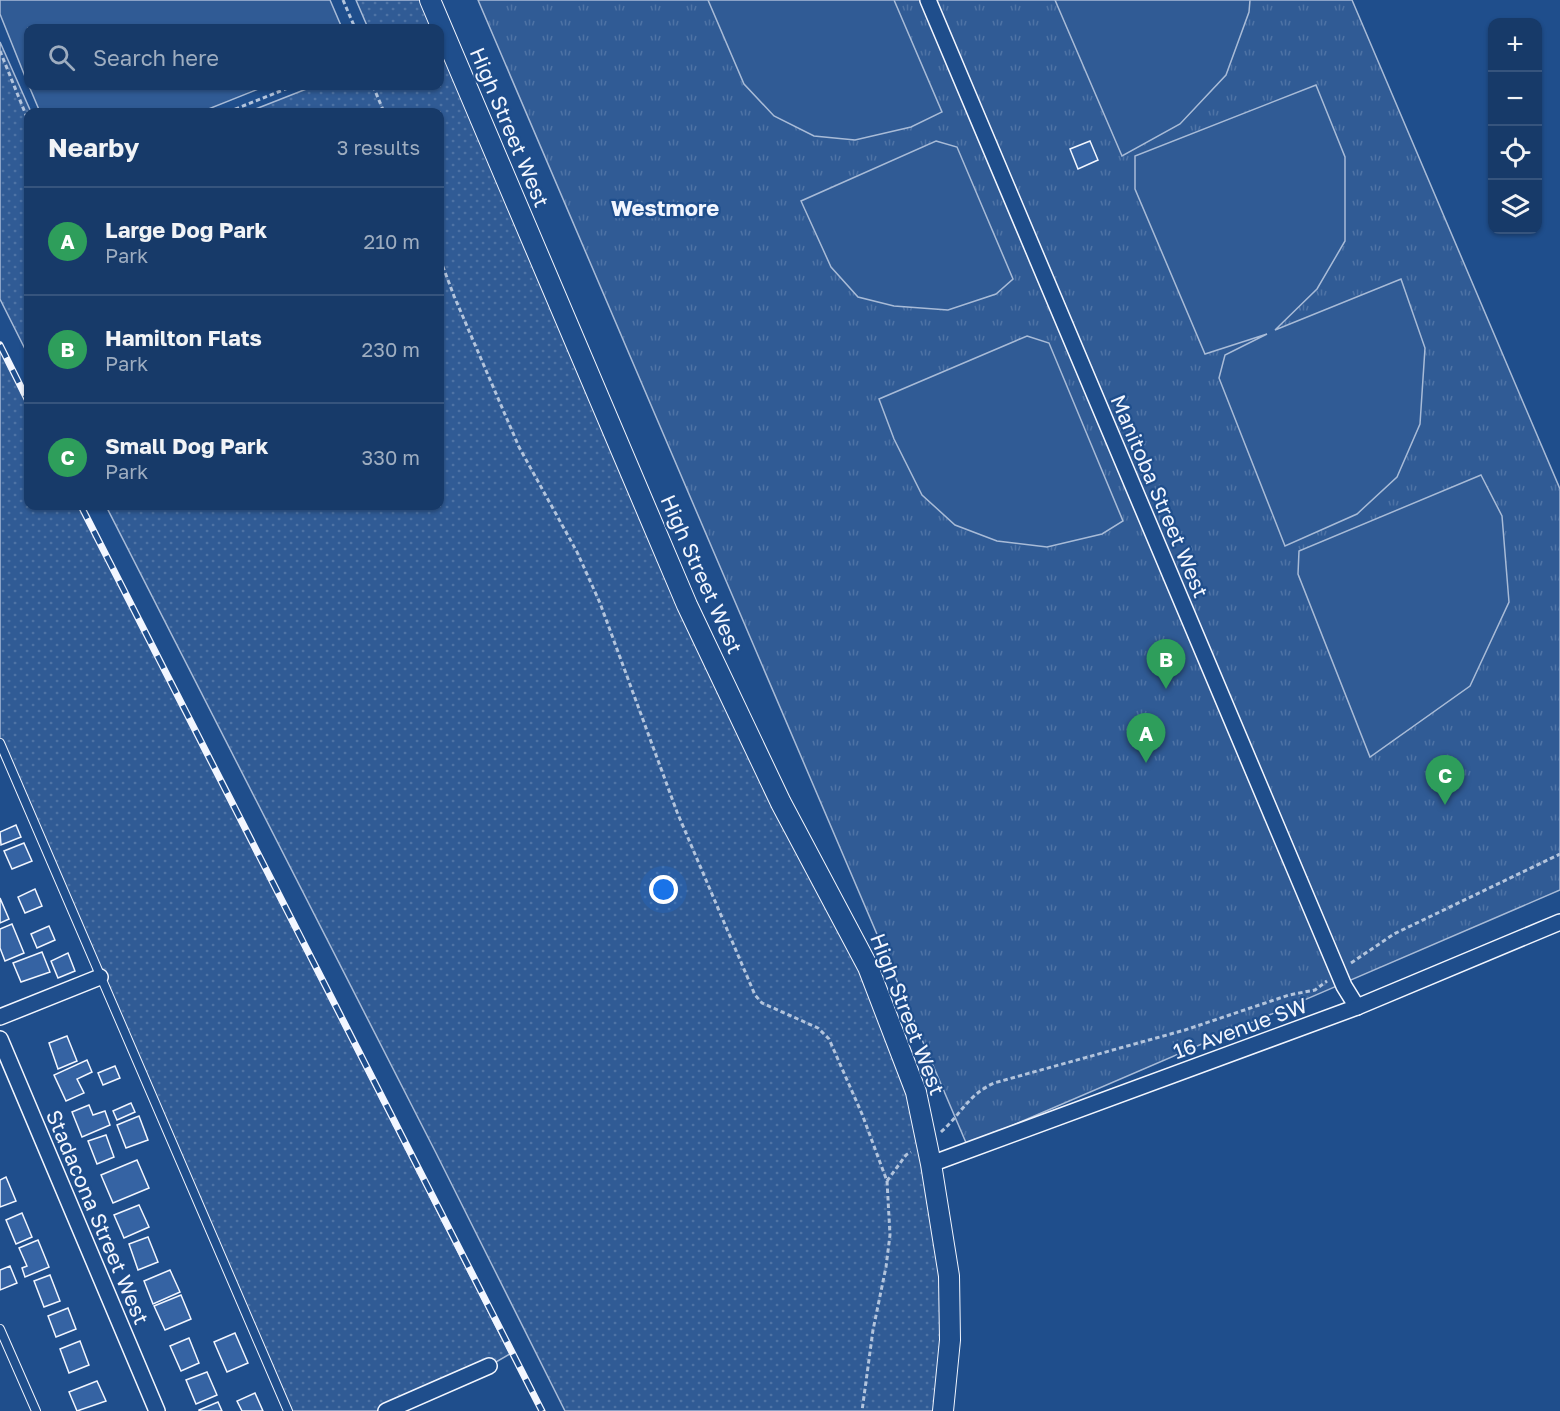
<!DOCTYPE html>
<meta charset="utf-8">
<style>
body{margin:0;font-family:"Golos Text",sans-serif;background:#244571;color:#f1f3f6}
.controls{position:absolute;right:18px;top:18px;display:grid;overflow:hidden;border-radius:12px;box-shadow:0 2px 4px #0004}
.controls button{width:54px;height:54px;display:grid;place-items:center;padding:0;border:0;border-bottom:2px solid #36547d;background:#173a69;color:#f1f3f6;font:30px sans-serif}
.you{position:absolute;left:664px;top:890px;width:21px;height:21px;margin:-15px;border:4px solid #fff;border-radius:50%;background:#1a73e8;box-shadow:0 0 0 9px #1a73e833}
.badge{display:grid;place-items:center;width:39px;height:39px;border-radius:50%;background:#ffb74d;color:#fff;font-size:20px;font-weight:700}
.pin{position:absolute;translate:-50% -50px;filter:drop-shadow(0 2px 3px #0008)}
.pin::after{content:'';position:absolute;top:32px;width:21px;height:18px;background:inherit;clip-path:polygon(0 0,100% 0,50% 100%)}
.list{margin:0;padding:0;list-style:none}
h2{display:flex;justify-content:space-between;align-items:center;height:78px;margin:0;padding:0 24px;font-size:26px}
h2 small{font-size:20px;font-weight:400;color:#9eadc0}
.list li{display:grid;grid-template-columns:39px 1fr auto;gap:18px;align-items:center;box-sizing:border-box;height:108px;padding:0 24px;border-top:2px solid #36547d}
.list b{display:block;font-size:22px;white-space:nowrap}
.list p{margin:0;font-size:20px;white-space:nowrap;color:#9eadc0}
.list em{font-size:20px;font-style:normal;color:#9eadc0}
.icon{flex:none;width:33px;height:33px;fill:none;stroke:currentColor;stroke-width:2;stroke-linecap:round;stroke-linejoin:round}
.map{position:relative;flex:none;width:1560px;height:1411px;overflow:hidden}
.search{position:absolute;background:#173a69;box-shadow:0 2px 4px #0004;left:24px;top:24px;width:420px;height:66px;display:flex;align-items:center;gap:15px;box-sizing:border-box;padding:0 21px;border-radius:12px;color:#9eadc0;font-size:22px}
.panel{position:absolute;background:#173a69;box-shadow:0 2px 4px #0004;left:24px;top:108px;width:420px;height:402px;border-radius:12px}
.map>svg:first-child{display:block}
</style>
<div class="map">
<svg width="1560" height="1411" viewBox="0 0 1560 1411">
<defs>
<pattern id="grass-dots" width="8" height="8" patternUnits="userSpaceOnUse" patternTransform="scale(1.5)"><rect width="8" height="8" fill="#305b95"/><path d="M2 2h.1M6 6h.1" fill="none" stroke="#4e73a5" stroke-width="1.8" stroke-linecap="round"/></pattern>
<pattern id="park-tufts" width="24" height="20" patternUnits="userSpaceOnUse" patternTransform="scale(1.5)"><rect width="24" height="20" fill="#305b95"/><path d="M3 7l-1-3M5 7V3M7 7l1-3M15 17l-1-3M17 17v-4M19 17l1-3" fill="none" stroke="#4e73a5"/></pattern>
</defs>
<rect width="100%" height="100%" fill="#1f4e8c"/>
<g fill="url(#grass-dots)" stroke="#a8bbd7" stroke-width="1.5">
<path d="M356 0H427L439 28H368Z"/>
<path d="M440 30 682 600 858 959 914 1092 946 1275 939 1411H565L436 1153 106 506H440V112H248L314 86H440Z"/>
<path d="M0 42 31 112H28V355L0 299Z"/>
<path d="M0 350 28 406V506H79L510 1354 489 1366 386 1411H288L0 743Z"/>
</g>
<path fill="url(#park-tufts)" stroke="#a8bbd7" stroke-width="1.5" d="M478 0H1352L1560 489V890L967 1145Z"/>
<g fill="#305b95" stroke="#a8bbd7" stroke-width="1.5">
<path d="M0 0H330L342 28H28V84L0 14Z"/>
<path d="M708 0H894L942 112 911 127 855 140 814 136 774 116 744 84Z"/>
<path d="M1055 0H1250L1249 12 1226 75 1180 124 1122 156Z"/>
<path d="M1316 85 1345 157V241L1317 289 1275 330 1401 279 1425 348 1420 424 1397 477 1357 514 1285 546 1219 378 1225 355 1267 334 1205 354 1135 189V156Z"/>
<path d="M29 86H266L201 112H40Z"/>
<path d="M936 141 957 147 1013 279 996 294 948 310 894 306 858 297 831 267 801 201Z"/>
<path d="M1027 336 1049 343 1123 521 1102 534 1047 547 997 541 955 525 922 495 894 439 879 399Z"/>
<path d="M1481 475 1502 516 1509 602 1470 686 1370 757 1298 574 1299 551Z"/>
</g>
<g fill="#3563a3" stroke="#f2f6ff" stroke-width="1.5">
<path d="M1090 141 1098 160 1078 169 1070 149Z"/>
<path d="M16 825 21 837 1 845 0 832Z"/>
<path d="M24 843 32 861 12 869 4 851Z"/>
<path d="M35 889 42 906 25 913 18 897Z"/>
<path d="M0 898 9 919 0 923Z"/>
<path d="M12 924 24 953 5 961 0 948V929Z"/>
<path d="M49 926 55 940 37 948 31 934Z"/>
<path d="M42 952 50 972 21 982 13 963Z"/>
<path d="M68 953 75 971 58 978 51 961Z"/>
<path d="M67 1036 77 1061 58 1069 49 1043Z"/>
<path d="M87 1060 92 1072 77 1079 84 1093 66 1101 54 1075Z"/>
<path d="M115 1066 120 1078 103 1085 98 1073Z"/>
<path d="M131 1103 135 1112 117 1120 113 1111Z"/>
<path d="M89 1105 93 1115 105 1111 110 1125 82 1137 72 1112Z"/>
<path d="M139 1116 148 1140 126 1148 117 1125Z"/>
<path d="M106 1135 114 1157 97 1164 88 1141Z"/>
<path d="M137 1160 149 1188 113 1203 101 1175Z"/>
<path d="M6 1177 16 1201 0 1207V1180Z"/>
<path d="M139 1205 149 1227 124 1238 114 1215Z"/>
<path d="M22 1213 32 1237 16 1244 6 1220Z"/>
<path d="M148 1237 158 1262 138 1270 129 1244Z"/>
<path d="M38 1240 49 1267 25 1277 22 1268 27 1266 19 1248Z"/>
<path d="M10 1266 17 1283 0 1290V1270Z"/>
<path d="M170 1270 180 1292 153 1304 144 1281Z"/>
<path d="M50 1275 60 1301 44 1307 34 1281Z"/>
<path d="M181 1295 191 1319 165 1330 154 1306Z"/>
<path d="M68 1308 76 1329 56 1337 48 1316Z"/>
<path d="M235 1333 248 1363 227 1372 214 1342Z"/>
<path d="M189 1338 199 1363 181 1371 170 1346Z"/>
<path d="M80 1341 89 1365 69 1373 60 1349Z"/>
<path d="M207 1372 217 1395 196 1404 186 1380Z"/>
<path d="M97 1381 106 1401 77 1411 69 1392Z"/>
<path d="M255 1393 263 1411H242L237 1401Z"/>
<path d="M218 1402 222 1411H199V1410Z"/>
</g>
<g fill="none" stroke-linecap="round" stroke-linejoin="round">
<g stroke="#f2f6ff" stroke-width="10">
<g id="lane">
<path d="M0 743 288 1411"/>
<path d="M0 1329 36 1411"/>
</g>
</g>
<g stroke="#f2f6ff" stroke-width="18">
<g id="street">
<path d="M928 0 1344 986 1357 1007"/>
<path d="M0 1017 100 977"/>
<path d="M0 1039 157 1411"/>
<path d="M931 1164 1357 1007 1560 922"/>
<path d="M386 1411 489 1366"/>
</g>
</g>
<g stroke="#f2f6ff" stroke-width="22">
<path id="secondary" d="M430 0 687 605 781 803 868 967 916 1092 931 1164 949 1276 950 1340 943 1411"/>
</g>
<g stroke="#b3c4dc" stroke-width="3" stroke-dasharray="4.5 3" stroke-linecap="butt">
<path d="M343 0 355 28"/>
<path d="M0 51 28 120"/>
<path d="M373 86 384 112"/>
<path d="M228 112 293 86"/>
<path d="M440 259 454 296 519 447 577 552 600 603 677 812 755 995 762 1003 818 1028 829 1039 862 1114 887 1181 890 1235 886 1267 873 1330 862 1411"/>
<path d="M1351 963 1394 934 1560 854"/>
<path d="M941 1132C961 1114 968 1095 994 1083L1185 1030 1289 995 1315 990 1327 981"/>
<path d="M887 1181 906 1155 911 1152"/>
</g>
<use href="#lane" stroke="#1f4e8c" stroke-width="8"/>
<use href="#street" stroke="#1f4e8c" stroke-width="15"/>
<use href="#secondary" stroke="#1f4e8c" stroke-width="20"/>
<g stroke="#f2f6ff" stroke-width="7">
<g id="rail">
<path d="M0 345 28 401"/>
<path d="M81 506 542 1411"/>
</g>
</g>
<use href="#rail" stroke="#1f4e8c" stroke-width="4.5" stroke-dasharray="14" stroke-linecap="butt"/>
</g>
<g text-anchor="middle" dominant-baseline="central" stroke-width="4.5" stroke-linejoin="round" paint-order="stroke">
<g font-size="21" fill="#f2f6ff" stroke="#1f4e8c">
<text transform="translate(510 127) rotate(67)">High Street West</text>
<text transform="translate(1160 496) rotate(67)">Manitoba Street West</text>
<text transform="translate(702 574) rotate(66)">High Street West</text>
<text transform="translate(908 1014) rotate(69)">High Street West</text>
<text transform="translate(1240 1028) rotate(-20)">16 Avenue SW</text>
<text transform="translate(98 1217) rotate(67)">Stadacona Street West</text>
</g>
<g font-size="22" font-weight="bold" fill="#f2f6ff" stroke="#1f4e8c">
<text x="665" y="207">Westmore</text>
</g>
</g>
</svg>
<div class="controls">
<button>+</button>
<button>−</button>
<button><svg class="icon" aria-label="locate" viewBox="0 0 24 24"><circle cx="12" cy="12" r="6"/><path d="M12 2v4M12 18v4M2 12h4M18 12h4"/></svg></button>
<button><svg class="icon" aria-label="layers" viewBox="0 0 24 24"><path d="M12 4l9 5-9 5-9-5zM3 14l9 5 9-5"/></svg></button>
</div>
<div class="you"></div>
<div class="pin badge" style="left:1146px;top:763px;background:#2e9e5b">A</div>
<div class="pin badge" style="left:1166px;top:689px;background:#2e9e5b">B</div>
<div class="pin badge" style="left:1445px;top:805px;background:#2e9e5b">C</div>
<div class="search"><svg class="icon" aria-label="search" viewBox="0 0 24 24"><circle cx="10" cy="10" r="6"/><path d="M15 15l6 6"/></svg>Search here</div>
<section class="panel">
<h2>Nearby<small>3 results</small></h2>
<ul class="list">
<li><span class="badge" style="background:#2e9e5b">A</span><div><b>Large Dog Park</b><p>Park</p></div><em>210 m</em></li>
<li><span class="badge" style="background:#2e9e5b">B</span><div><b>Hamilton Flats</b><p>Park</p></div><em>230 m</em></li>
<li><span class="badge" style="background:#2e9e5b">C</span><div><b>Small Dog Park</b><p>Park</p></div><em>330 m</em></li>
</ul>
</section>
</div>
